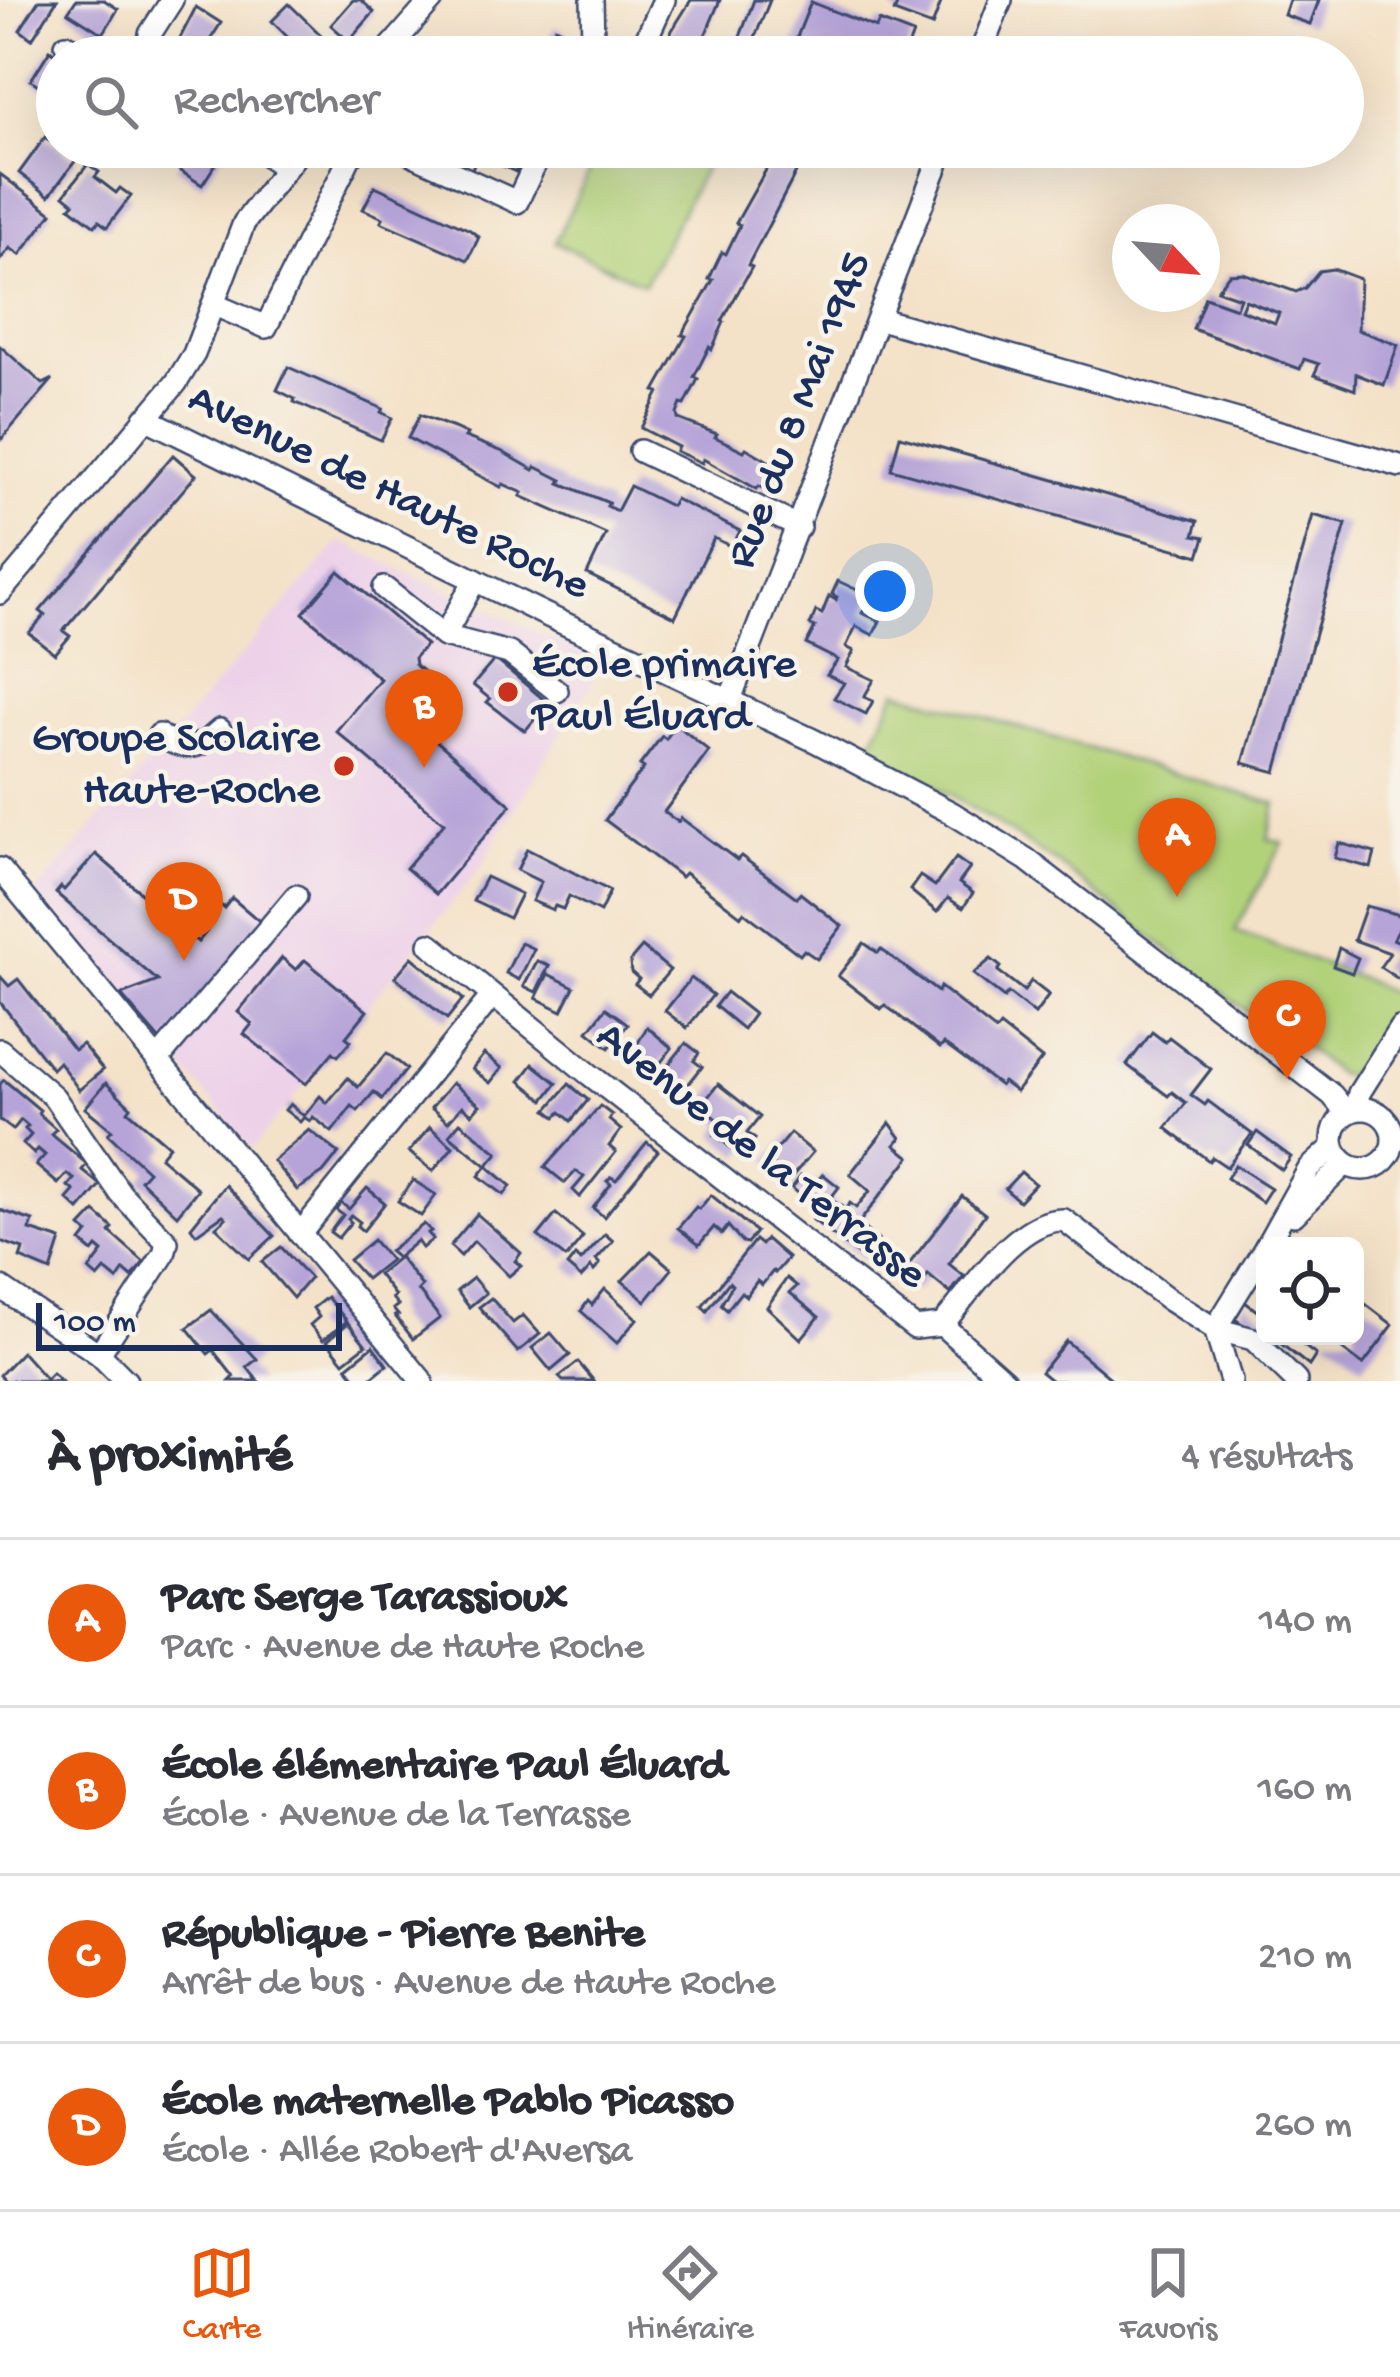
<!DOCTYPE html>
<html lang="fr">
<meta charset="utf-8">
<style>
body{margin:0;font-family:"Gochi Hand",sans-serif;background:#f7f7f7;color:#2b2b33}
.controls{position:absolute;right:36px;bottom:36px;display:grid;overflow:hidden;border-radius:18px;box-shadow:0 12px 48px #0002}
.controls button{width:108px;height:108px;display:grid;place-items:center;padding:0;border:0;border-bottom:3px solid #e1e1e2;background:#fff;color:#2b2b33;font:60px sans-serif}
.compass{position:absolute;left:1112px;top:204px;width:108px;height:108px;border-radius:50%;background:#fff;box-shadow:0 12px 48px #0002;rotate:116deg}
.scale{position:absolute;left:36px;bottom:30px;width:306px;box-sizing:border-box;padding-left:12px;border:6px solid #1b2f5e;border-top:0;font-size:33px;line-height:42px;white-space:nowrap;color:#1b2f5e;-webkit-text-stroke:9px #f7f3e8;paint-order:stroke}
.you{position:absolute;left:885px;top:591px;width:42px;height:42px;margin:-30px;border:9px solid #fff;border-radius:50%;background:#1a73e8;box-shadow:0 0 0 18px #1a73e833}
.badge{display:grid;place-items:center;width:78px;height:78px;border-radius:50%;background:#ea580c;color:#fff;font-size:39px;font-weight:700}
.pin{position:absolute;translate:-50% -99px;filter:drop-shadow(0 3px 6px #0008)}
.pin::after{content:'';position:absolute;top:63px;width:42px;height:36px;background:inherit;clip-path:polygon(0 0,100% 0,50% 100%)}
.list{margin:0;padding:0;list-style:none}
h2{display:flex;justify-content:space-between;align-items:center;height:156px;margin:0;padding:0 48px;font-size:51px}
h2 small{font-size:39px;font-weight:400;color:#7c7c81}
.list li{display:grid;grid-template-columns:78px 1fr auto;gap:36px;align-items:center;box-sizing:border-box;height:168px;padding:0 48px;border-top:3px solid #e1e1e2}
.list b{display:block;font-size:45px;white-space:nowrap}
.list p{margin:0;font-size:39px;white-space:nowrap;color:#7c7c81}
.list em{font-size:39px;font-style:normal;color:#7c7c81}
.icon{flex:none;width:66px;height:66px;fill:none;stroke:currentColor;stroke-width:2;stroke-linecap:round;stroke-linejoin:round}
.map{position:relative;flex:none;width:1400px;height:1381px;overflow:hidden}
.search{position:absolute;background:#fff;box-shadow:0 12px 48px #0002;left:36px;right:36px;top:36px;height:132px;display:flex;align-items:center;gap:30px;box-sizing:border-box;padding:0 42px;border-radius:66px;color:#7c7c81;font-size:45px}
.sheet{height:828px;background:#fff}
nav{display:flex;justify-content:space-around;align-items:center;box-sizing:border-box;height:168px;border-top:3px solid #e1e1e2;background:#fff;font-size:33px;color:#7c7c81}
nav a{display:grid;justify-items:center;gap:6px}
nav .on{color:#ea580c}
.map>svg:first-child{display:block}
</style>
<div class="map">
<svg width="1400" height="1381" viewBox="0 0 1400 1381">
<rect width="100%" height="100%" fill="#f7f3e8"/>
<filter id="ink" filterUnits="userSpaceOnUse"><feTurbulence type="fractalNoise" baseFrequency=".00833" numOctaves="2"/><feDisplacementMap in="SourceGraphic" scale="24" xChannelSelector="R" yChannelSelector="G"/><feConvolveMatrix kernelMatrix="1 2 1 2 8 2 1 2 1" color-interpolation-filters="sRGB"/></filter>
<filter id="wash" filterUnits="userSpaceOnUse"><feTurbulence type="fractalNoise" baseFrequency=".004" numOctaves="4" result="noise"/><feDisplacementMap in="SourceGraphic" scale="48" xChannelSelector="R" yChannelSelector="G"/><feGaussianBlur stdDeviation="2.7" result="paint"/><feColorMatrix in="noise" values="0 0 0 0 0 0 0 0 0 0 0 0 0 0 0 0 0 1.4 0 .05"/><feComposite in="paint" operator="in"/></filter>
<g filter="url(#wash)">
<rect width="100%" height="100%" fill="#f4e2c8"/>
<path fill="#edd1e9" d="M340 541 604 663 486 856 488 858 252 1149 36 893Z"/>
<g fill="#b2d27a" stroke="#66806c" stroke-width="3">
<path d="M601 147H678L708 161 644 284 555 242Z"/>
<path d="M897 691 1276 804 1268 839 1283 843 1235 931 1370 982 1400 999V1008L1360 1074 1339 1075 1287 1032 1282 1039 1057 863 950 794 867 752Z"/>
</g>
<g id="blocks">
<g fill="#b6a4d8" fill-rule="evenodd">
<path d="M39 0H57L32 39 20 30Z"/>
<path d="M76 0H104L118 9 103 34 68 12Z"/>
<path d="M353 0H361L374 12 349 41 331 25Z"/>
<path d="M691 0H720L696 57H664L671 32Z"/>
<path d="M754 0H770L751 47 738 42Z"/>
<path d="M899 0H942L932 26 894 12Z"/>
<path d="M1289 0H1319L1310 24 1284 15Z"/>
<path d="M811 2 876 28 879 21 913 34 904 57H802L791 52Z"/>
<path d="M289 4 322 36 304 54 272 21Z"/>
<path d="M196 7 221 23 201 54 179 40Z"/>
<path d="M555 27 581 40 573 57H540Z"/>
<path d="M50 50 57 55V85L51 94 31 80Z"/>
<path d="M45 137 76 160 49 196 19 173Z"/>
<path d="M190 147H211L222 154 202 185 176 168Z"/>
<path d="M431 147H462L478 154 471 171 456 164 458 158 453 156 451 161 429 151Z"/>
<path d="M496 147H529L516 172 489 160Z"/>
<path d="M773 147H806L805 155 748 265 752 267 722 321 724 322 712 349 709 347 694 377 698 379 685 405 681 404 677 414 678 419 717 434 715 437 744 451 746 448 782 469 771 491 759 486 757 489 703 459 702 463 676 451 678 447 641 428 659 392 655 391 686 336 682 335 713 280 709 279 722 252 726 254 740 225 736 223 767 168 764 167Z"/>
<path d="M88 164 99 172 95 177 116 193 120 188 131 196 107 227 99 221 95 226 70 207 74 203 64 195Z"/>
<path d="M0 174 52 213 20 255 10 248 0 260Z"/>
<path d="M375 186 470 230 479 237 468 260 381 222 383 218 363 209Z"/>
<path d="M1333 269 1360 279 1358 330 1398 345 1384 385 1356 374 1355 390 1314 375 1319 364 1304 359 1300 369 1193 329 1205 297 1236 308 1240 298 1217 290 1229 274 1243 273 1296 292 1305 288 1319 271ZM1245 300 1279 313 1275 323 1241 310Z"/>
<path d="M0 346 43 384 53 379 0 441Z"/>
<path d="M288 367 383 409 381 412 392 418 381 440 294 402 295 399 277 390Z"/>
<path d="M420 415 454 428 467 434 465 437 501 451 534 470 536 467 562 480 560 483 609 503 607 506 617 511 630 486 671 506 675 499 740 531 732 547 714 538 675 617 587 574 606 534 521 496 523 493 503 484 501 487 408 438Z"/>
<path d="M900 436 1198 521 1194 535 1205 537 1199 556 891 469Z"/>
<path d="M173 455 196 475 63 631 70 636 55 654 29 633 45 615 40 611Z"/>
<path d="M1313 515 1346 524 1276 772 1243 763Z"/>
<path d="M339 571 426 645 414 658 415 665 427 675 409 695 422 706 411 719 511 805 436 894 406 868 444 823 336 731 380 679 303 613Z"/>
<path d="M838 581 872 597 862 613 880 621 873 635 856 626 846 647 854 651 846 667 874 680 864 697 873 701 866 714 834 698 844 683 827 675 838 660 806 644 815 627 810 625 816 611 822 614 829 596 836 600 837 597 832 594Z"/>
<path d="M495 659 548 703 525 731 487 702 490 699 473 685Z"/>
<path d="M676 724 709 751 664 812 678 822 681 818 737 860 741 856 797 898 800 893 842 926 817 959 804 950 800 955 744 912 741 916 685 873 681 877 605 820 644 768 640 765 662 736 666 739Z"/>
<path d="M1339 843 1375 853 1371 868 1335 858Z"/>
<path d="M527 849 610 891 600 912 569 896 563 909 555 906 553 910 532 901 541 882 517 870Z"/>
<path d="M96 854 198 942 207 931 209 911 218 903 224 908 232 898 264 925 164 1045 121 995 158 981 56 893 61 887 64 890Z"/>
<path d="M956 858 970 868 959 883 973 893 963 908 948 898 937 912 910 890 920 876 935 886Z"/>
<path d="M486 877 521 894 509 918 473 901Z"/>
<path d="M1366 906 1400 915V927L1393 939 1400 942V980L1380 967 1390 953 1354 940Z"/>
<path d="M521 943 534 949 519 980 506 973Z"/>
<path d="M864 943 878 953 881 949 938 992 940 987 996 1031 1000 1026 1042 1059 1016 1092 1003 1082 1000 1086 944 1044 940 1048 885 1005 881 1009 838 976Z"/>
<path d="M642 947 670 970 649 995 635 984 639 979 631 972 630 961Z"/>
<path d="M1339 948 1358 958 1352 973 1333 966Z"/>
<path d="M412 957 463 999 447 1019 395 977Z"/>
<path d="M282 958 296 970 305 960 367 1011 346 1037 351 1041 338 1056 333 1052 306 1084 244 1034 252 1024 238 1012Z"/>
<path d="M991 959 1001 967 998 971 1024 991 1031 981 1049 995 1035 1014 1008 993 1004 998 973 974Z"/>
<path d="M537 961 549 966 536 992 524 986Z"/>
<path d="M548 974 574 987 562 1011 536 998Z"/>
<path d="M0 976 9 986 18 979 74 1050 82 1044 103 1070 79 1090 59 1062 52 1069 0 1002Z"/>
<path d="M691 978 713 995 687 1028 665 1011Z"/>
<path d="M726 992 754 1014 743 1029 715 1006Z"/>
<path d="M606 1008 628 1024 609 1048 588 1031Z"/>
<path d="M647 1027 672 1048 652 1074 630 1057Z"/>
<path d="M1152 1032 1165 1042 1169 1037 1211 1069 1191 1095 1205 1105 1208 1101 1252 1134 1227 1167 1212 1157 1209 1161 1166 1128 1186 1103 1172 1092 1168 1096 1127 1065Z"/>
<path d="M686 1043 699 1053 694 1061 702 1067 679 1096 657 1079Z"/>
<path d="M387 1053 407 1069 382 1099 374 1092 358 1111 352 1106 332 1132 313 1117 310 1121 304 1117 300 1122 285 1110 290 1104 304 1116 320 1096 327 1103 348 1078 358 1087Z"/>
<path d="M484 1054 502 1068 490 1083 472 1069Z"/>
<path d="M533 1064 557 1083 544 1100 520 1081Z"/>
<path d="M4 1080 40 1110 38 1113 56 1129 51 1134 87 1164 82 1170 100 1185 79 1210 67 1199 74 1191 68 1186 74 1179 67 1174 58 1184 36 1165 45 1155 38 1149 34 1154 23 1144 31 1135 25 1129 28 1126 21 1120 13 1130 0 1120V1084Z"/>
<path d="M106 1083 131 1107 128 1111 169 1146 160 1157 198 1189 177 1215 140 1180 148 1171 108 1134 112 1130 85 1108Z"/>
<path d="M452 1083 480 1105 472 1114 462 1106 448 1122 431 1108Z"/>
<path d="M569 1084 588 1100 571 1121 561 1112 556 1117 547 1110Z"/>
<path d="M718 1084 760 1117 747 1133 755 1139 741 1156 715 1135 723 1124 701 1106Z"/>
<path d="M600 1106 612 1115 609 1120 621 1130 609 1146 616 1152 580 1197 573 1190 584 1177 576 1171 565 1183 545 1167Z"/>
<path d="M460 1122 498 1153 487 1166 449 1135Z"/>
<path d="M890 1123 901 1138 895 1145 910 1157 858 1224 878 1240 864 1259 813 1220 820 1211 792 1188 801 1176 813 1186 823 1174 839 1187 830 1199 845 1209 850 1203 856 1208 870 1191 850 1174Z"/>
<path d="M430 1127 453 1147 433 1171 409 1152Z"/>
<path d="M309 1130 339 1153 323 1173 297 1190 273 1161Z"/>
<path d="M1257 1132 1291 1157 1282 1170 1248 1145Z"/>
<path d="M790 1133 813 1152 790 1179 767 1161Z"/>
<path d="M647 1142 658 1151 604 1217 593 1208 611 1184 607 1181 611 1177 616 1180Z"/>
<path d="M1235 1165 1271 1188 1262 1202 1227 1178Z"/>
<path d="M487 1166 511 1186 504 1195 479 1176Z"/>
<path d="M1021 1172 1035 1184 1019 1201 1005 1189Z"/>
<path d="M413 1180 436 1195 421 1216 398 1201Z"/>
<path d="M225 1185 274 1236 249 1259 216 1227 226 1218 223 1215 196 1234 191 1227Z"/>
<path d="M367 1188 385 1203 363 1231 357 1226 360 1222 351 1215 348 1219 351 1222 338 1238 330 1232 343 1215 336 1210 341 1203 349 1209Z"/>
<path d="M711 1195 756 1232 747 1243 742 1242 728 1226 722 1234 714 1227 699 1245 678 1228 696 1207 699 1209Z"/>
<path d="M962 1196 985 1214 949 1264 964 1276 950 1293 928 1275 916 1291 899 1277Z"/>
<path d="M0 1210 33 1221 30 1230 61 1240 51 1271 20 1258 23 1249 0 1241Z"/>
<path d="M95 1212 113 1228 110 1232 144 1262 132 1277 124 1270 117 1280 105 1270 98 1278 89 1270 103 1252 97 1247 93 1252 81 1242 88 1233 81 1227Z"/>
<path d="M477 1214 521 1253 515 1261 521 1266 509 1276 474 1241 461 1256 450 1246Z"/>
<path d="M556 1214 583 1237 566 1258 538 1236Z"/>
<path d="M424 1224 431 1231 428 1233 433 1239 422 1248 417 1241 397 1258 389 1251Z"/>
<path d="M605 1234 613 1241 596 1260 600 1264 594 1271 591 1267 581 1278 567 1266 575 1256 581 1261Z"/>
<path d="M766 1239 788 1258 775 1273 773 1271 762 1285 757 1281 746 1296 741 1292 727 1310 721 1305 732 1285 729 1282 707 1311 702 1306 755 1240 761 1245Z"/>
<path d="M373 1240 390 1260 366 1279 349 1260Z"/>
<path d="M281 1247 310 1278 293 1298 262 1262Z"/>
<path d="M651 1251 672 1269 646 1301 622 1281Z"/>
<path d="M399 1257 422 1286 418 1290 440 1318 413 1339 395 1316 398 1315 393 1309 398 1305 392 1298 395 1296 378 1274Z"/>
<path d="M473 1278 486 1293 469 1307 457 1291Z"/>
<path d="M787 1278 797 1286 790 1293 819 1317 801 1339 767 1307Z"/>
<path d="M605 1289 637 1319 617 1343 581 1311 588 1301 592 1305Z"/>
<path d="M1355 1296 1393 1325 1363 1365 1325 1336H1355Z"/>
<path d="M327 1297 347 1321 323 1340 310 1325 319 1317 313 1308Z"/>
<path d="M491 1298 513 1323 523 1315 540 1334 518 1352 479 1307Z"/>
<path d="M1245 1302 1265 1317V1326L1261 1323 1255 1333 1235 1319Z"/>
<path d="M211 1310 257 1359 247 1367 258 1381H230L234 1377 213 1350 208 1354 187 1328Z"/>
<path d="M348 1323 366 1345 344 1362 327 1341Z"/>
<path d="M551 1333 570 1355 551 1371 532 1348Z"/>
<path d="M1271 1336H1291L1316 1355 1309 1366Z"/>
<path d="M1066 1341 1114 1381H1052L1041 1372Z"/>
<path d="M373 1346 387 1365 367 1381H358L347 1367Z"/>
<path d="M22 1352 46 1379 52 1373 61 1381H5L0 1375Z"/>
<path d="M578 1362 594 1381H563L559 1377Z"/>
</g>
</g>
</g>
<g filter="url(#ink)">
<use href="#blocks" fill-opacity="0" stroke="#3c4a6e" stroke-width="3"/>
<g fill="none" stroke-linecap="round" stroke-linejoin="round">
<g stroke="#3c4a6e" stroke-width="26">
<g id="minor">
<path d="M593 41 628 57"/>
<path d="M66 45 87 55 145 52"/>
<path d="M147 57 150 34 172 0"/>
<path d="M382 57 432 0"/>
<path d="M585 57 593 41 592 0"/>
<path d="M638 57 664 0"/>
<path d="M979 57 1001 0"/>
<path d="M257 147 284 168"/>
<path d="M396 147 517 202 543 147"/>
<path d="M215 305 266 327 355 147"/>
<path d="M880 319 1400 466"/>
<path d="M145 418 544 614 813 740 952 813 1026 859 1332 1095 1347 1113"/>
<path d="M640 451 799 527"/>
<path d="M384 588 444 636 475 580"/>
<path d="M0 593 176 383 194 354 244 223 302 147"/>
<path d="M444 636 509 653 557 691"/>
<path d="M729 702 944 147"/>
<path d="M159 735C184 752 199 750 220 730"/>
<path d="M0 869 422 1381"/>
<path d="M430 944 589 1074 915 1328 942 1325C971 1291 1017 1218 1064 1220L1168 1299 1215 1329 1253 1339 1296 1381"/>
<path d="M0 1050 54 1097 121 1194 167 1242 164 1254 99 1354"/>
<path d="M159 1058 296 896"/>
<circle cx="1363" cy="1139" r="30"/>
<path d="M1356 1109 1359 1093 1400 1028"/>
<path d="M1294 1215 1345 1164"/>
<path d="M300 1234 492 996"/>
<path d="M1266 1246 1309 1169 1333 1147"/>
<path d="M0 1287 99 1354 126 1381"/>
<path d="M942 1325 1005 1381"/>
<path d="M1215 1329 1265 1248"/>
<path d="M1215 1329 1231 1381"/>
</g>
</g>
<use href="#minor" stroke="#fff" stroke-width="21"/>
</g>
</g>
<g fill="#c8321e" stroke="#f7f3e8" stroke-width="4.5">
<circle cx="508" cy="692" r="12"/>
<circle cx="344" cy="766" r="12"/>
</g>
<g text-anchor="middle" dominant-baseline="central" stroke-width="9" stroke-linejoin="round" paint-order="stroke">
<g font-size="45" fill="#1b2f5e" stroke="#f7f3e8">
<text transform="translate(801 411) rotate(-69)">Rue du 8 Mai 1945</text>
<text transform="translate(388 494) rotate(26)">Avenue de Haute Roche</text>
<text transform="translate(760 1157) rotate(38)">Avenue de la Terrasse</text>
</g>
<g font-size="45" fill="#1b2f5e" stroke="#f7f3e8" text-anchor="start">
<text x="532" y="666">École primaire<tspan x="532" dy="52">Paul Éluard</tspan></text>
<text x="320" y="740" text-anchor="end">Groupe Scolaire<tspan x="320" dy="52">Haute-Roche</tspan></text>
</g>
</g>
</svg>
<div class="controls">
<button><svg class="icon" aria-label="locate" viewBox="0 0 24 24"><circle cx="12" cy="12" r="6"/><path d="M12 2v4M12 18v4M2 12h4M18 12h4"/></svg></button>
</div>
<svg class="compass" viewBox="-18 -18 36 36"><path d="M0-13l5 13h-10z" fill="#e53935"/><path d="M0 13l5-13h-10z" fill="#7c7c81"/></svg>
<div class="scale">100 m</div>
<div class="you"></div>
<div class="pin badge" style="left:1177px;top:897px">A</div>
<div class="pin badge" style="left:424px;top:768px">B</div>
<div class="pin badge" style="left:1287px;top:1079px">C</div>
<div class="pin badge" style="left:184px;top:961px">D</div>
<div class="search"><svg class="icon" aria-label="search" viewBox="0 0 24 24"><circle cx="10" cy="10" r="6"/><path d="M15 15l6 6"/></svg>Rechercher</div>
</div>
<section class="sheet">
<h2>À proximité<small>4 résultats</small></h2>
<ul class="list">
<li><span class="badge">A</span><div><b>Parc Serge Tarassioux</b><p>Parc · Avenue de Haute Roche</p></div><em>140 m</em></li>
<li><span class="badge">B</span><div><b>École élémentaire Paul Éluard</b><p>École · Avenue de la Terrasse</p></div><em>160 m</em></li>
<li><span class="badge">C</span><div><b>République - Pierre Benite</b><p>Arrêt de bus · Avenue de Haute Roche</p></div><em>210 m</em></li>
<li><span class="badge">D</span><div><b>École maternelle Pablo Picasso</b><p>École · Allée Robert d'Aversa</p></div><em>260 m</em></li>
</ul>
</section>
<nav>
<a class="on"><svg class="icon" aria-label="map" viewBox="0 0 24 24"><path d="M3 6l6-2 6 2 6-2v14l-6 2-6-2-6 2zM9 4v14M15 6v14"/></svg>Carte</a>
<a><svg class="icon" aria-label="directions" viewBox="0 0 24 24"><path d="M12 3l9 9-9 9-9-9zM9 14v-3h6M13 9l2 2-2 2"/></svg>Itinéraire</a>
<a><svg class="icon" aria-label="saved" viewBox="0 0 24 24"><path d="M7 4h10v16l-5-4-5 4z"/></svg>Favoris</a>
</nav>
